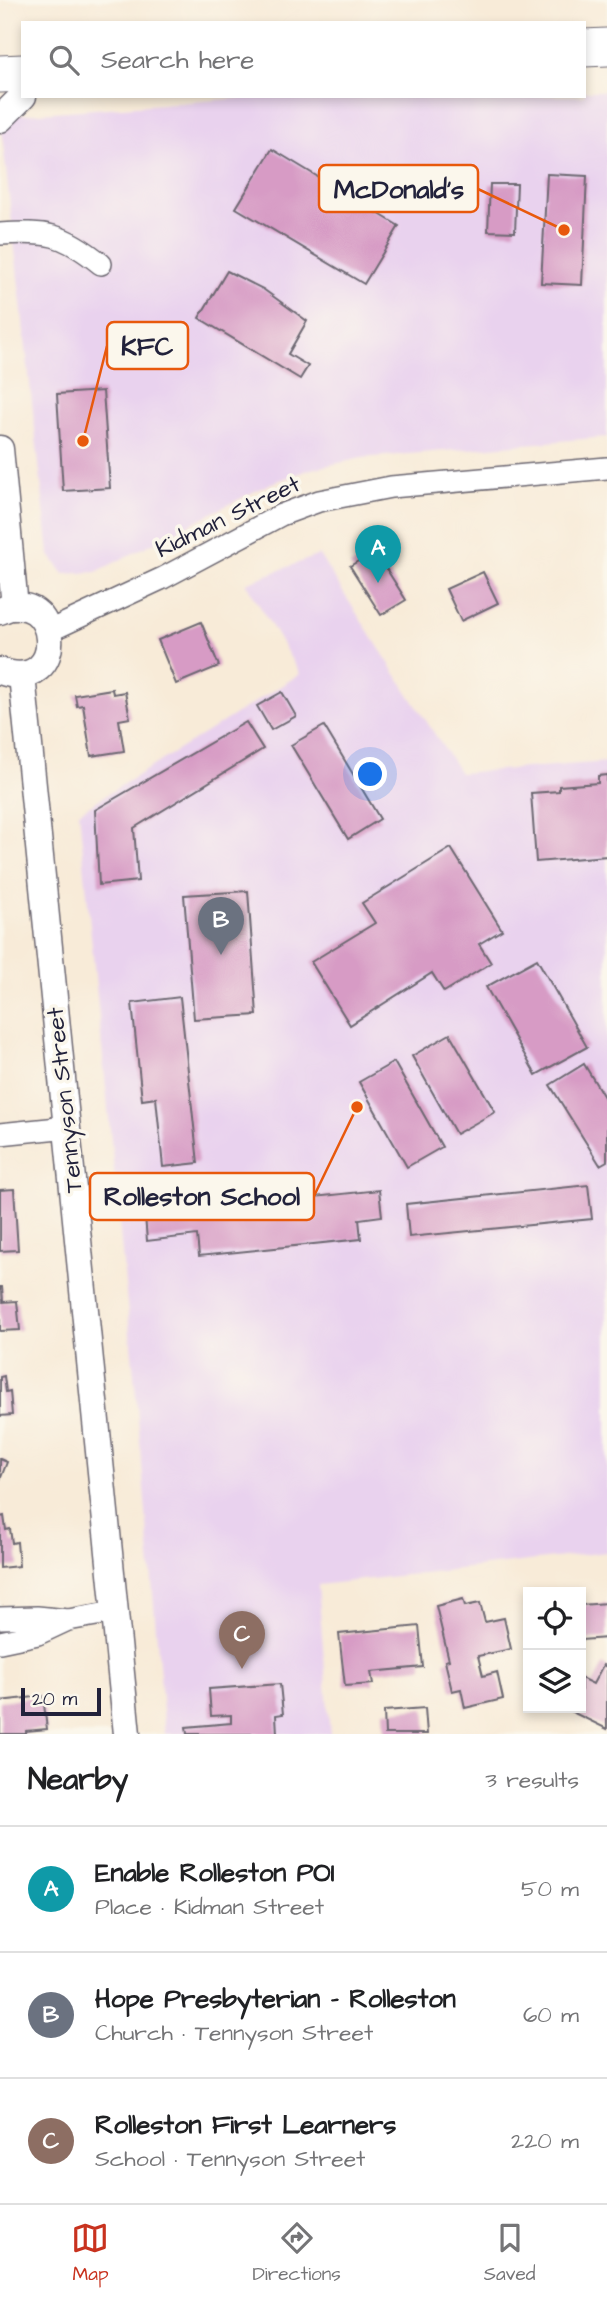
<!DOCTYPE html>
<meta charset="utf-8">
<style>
body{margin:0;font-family:"Architects Daughter",sans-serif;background:#f2f2f2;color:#202124}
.controls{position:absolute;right:21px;bottom:21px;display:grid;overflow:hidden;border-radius:0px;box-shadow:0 4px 10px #0003}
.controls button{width:63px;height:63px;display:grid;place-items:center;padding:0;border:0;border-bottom:2px solid #e0e0e0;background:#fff;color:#202124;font:35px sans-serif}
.scale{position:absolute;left:21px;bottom:18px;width:80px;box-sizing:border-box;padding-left:7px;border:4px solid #22223b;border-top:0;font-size:19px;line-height:24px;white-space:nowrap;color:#22223b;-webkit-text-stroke:5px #fbf7ec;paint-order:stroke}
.you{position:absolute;left:371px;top:775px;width:24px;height:24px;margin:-18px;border:5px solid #fff;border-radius:50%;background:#1a73e8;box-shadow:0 0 0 10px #1a73e833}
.badge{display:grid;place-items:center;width:46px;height:46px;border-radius:50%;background:#c8321e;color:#fff;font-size:23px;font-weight:700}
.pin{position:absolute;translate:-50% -58px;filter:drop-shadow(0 2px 4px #0008)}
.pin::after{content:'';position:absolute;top:37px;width:24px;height:21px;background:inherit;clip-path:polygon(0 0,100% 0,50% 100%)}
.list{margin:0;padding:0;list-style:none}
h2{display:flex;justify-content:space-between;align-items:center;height:91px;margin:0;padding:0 28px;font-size:30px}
h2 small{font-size:23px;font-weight:400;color:#757577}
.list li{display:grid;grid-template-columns:46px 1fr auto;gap:21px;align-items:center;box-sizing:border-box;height:126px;padding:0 28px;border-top:2px solid #e0e0e0}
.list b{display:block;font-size:26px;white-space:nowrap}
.list p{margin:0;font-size:23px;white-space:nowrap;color:#757577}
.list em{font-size:23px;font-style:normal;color:#757577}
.icon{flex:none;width:38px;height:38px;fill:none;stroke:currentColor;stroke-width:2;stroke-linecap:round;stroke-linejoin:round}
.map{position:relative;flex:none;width:607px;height:1734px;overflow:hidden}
.search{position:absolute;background:#fff;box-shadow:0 4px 10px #0003;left:21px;right:21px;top:21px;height:77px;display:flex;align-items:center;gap:18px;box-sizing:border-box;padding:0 24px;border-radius:0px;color:#757577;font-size:26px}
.sheet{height:469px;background:#fff}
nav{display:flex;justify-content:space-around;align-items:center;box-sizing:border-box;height:98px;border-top:2px solid #e0e0e0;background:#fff;font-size:19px;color:#757577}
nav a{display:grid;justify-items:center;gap:4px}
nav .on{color:#c8321e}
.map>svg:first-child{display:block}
</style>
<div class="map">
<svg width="607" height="1734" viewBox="0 0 607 1734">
<rect width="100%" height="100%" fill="#fbf7ec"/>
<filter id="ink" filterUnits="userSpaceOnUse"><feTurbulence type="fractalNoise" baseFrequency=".0143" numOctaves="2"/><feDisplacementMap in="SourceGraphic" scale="14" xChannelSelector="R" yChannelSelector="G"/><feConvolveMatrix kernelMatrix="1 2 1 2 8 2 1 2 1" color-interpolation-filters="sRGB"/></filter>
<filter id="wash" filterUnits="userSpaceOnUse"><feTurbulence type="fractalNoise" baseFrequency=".00686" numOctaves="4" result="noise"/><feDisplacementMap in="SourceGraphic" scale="28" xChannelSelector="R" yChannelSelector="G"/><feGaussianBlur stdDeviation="1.57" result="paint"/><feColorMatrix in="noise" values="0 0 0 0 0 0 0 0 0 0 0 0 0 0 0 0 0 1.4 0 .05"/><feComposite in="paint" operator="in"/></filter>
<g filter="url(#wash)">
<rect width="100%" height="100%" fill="#f8ebd8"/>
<g fill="#e9d2ee">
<path d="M584 91H607V437L362 458 311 469 269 484 96 572 64 574 49 554 0 116 271 96H584Z"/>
<path d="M319 555 460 773 607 762V1552L318 1585 330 1734H165L137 1406 79 812 300 674 246 583Z"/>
</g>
<g id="blocks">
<g fill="#d79bc5">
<path d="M272 149 399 226 364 284 236 208Z"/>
<path d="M547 174 587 176 582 285 541 283Z"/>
<path d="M490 184H517L515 232 488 231Z"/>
<path d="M227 271 263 289 307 321 288 354 308 366 300 379 199 318Z"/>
<path d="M103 391 110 488 63 491 57 394Z"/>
<path d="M375 551 406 600 381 615 350 566Z"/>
<path d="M483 572 498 603 461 621 446 589Z"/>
<path d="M201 622 219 666 176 684 158 640Z"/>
<path d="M112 689 113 694 125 692 130 718 119 720 124 751 91 756 83 705 77 706 75 695Z"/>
<path d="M282 692 296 716 271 730 257 706Z"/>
<path d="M246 722 263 749 134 828 138 881 99 885 95 810Z"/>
<path d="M324 726 380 819 348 839 291 745Z"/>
<path d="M607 775V856L536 862 531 793 559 791V786L598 783V776Z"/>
<path d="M451 848 502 930 479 944 491 963 444 992 432 973 350 1025 311 962 375 923 362 903Z"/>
<path d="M248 891 257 1015 194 1019 184 895Z"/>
<path d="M537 959 587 1047 536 1075 486 987Z"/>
<path d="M180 997 198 1163 163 1167 156 1098 142 1100 132 1003Z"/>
<path d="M450 1034 495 1112 456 1134 412 1056Z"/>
<path d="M394 1062 442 1147 407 1167 359 1082Z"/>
<path d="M584 1064 607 1102V1161L600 1165 550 1085Z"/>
<path d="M588 1185 592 1219 409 1237 406 1204Z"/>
<path d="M14 1189 18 1250 0 1251V1190Z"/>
<path d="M379 1190 382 1216 359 1219 361 1239 199 1256 197 1235 147 1241 145 1215Z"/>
<path d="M0 1287H2L3 1302 17 1301 20 1330 0 1331Z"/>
<path d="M4 1376 6 1392 10 1391 12 1415 0 1416V1377Z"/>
<path d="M0 1459 7 1462 0 1480Z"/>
<path d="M4 1516 6 1530 10 1529 12 1543 17 1542 19 1566 0 1568V1517Z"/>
<path d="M463 1599 465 1606 480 1603 485 1622 504 1618 511 1649 478 1656 483 1676 497 1672 503 1699 465 1708 461 1689 452 1691 445 1661 449 1660 436 1606Z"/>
<path d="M607 1603V1638L581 1640V1605Z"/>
<path d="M419 1626 423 1667 371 1672 373 1684 345 1686 339 1634Z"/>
<path d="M603 1665 607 1667V1729L564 1708H581V1678L593 1684Z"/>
<path d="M280 1684 283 1714 276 1715 277 1734H187L186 1727 231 1723V1715L211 1716 209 1689Z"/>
<path d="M43 1696 47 1729 26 1731V1734H0V1701Z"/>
<path d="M425 1708 427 1734H385L384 1711Z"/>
</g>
</g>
</g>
<g filter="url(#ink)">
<use href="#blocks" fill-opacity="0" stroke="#6d6872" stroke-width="2"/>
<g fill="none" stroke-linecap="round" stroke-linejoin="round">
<g stroke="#6d6872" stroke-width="24">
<g id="minor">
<path d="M0 234C47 231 63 233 101 264"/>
<path d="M49 631 163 578 281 515 319 501 391 487 607 468"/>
<path d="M0 1134 68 1127"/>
<path d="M0 1618 37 1617 68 1620"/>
<path d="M0 1642 38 1634 68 1620 114 1612"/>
</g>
</g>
<g stroke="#6d6872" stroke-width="29">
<g id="tertiary">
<path d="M0 119 23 96"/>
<path d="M0 449 15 607"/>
<path d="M0 671C71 696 60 582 0 611"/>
<path d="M22 675 127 1734"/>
</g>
</g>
<g stroke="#6d6872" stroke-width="39">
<g id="trunk">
<path d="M584 48 607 47"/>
<path d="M0 74 23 73"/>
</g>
</g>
<use href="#minor" stroke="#fff" stroke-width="21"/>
<use href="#tertiary" stroke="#fff" stroke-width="26"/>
<use href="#trunk" stroke="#fff" stroke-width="37"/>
</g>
</g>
<g text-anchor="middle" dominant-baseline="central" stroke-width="7" stroke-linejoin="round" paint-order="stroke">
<g font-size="24" fill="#22223b" stroke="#fbf7ec">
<text transform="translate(228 517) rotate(-26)">Kidman Street</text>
<text transform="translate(65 1100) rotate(-96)">Tennyson Street</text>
</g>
</g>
<path fill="none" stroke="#e8590c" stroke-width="2.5" d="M564 230L478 189M83 441L107 346M357 1107L314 1196"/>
<g fill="#e8590c" stroke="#fbf7ec" stroke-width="2.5">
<circle cx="564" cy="230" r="7"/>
<circle cx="83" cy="441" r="7"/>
<circle cx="357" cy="1107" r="7"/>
</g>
<g fill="#fbf7ec" stroke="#e8590c" stroke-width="2.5">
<rect x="319" y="165" width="159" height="47" rx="7"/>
<rect x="107" y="322" width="81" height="47" rx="7"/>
<rect x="90" y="1173" width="224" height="47" rx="7"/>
</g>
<g font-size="26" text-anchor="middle" font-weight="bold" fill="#22223b">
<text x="399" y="198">McDonald's</text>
<text x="147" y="355">KFC</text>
<text x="202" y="1205">Rolleston School</text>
</g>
</svg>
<div class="controls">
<button><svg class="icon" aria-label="locate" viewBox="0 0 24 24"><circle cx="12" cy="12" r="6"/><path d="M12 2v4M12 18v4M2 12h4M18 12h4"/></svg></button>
<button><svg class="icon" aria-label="layers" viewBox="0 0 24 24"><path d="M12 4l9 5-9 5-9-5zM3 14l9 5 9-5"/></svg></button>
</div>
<div class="scale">20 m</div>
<div class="you"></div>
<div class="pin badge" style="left:378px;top:583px;background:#0f9aa8">A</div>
<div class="pin badge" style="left:221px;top:955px;background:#6b7280">B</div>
<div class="pin badge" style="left:242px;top:1669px;background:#8d6e63">C</div>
<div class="search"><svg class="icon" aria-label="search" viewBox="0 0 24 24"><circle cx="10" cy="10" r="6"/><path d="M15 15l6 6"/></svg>Search here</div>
</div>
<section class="sheet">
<h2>Nearby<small>3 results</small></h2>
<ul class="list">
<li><span class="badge" style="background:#0f9aa8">A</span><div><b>Enable Rolleston POI</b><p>Place · Kidman Street</p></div><em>50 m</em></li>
<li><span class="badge" style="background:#6b7280">B</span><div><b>Hope Presbyterian - Rolleston</b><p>Church · Tennyson Street</p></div><em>60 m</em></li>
<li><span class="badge" style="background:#8d6e63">C</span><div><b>Rolleston First Learners</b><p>School · Tennyson Street</p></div><em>220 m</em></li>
</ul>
</section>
<nav>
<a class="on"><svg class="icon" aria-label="map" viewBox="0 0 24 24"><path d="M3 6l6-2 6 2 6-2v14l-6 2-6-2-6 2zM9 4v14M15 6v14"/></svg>Map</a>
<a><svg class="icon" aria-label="directions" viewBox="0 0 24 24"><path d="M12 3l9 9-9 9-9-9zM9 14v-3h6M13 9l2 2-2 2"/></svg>Directions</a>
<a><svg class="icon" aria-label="saved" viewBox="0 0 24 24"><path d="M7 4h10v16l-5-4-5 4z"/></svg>Saved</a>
</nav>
